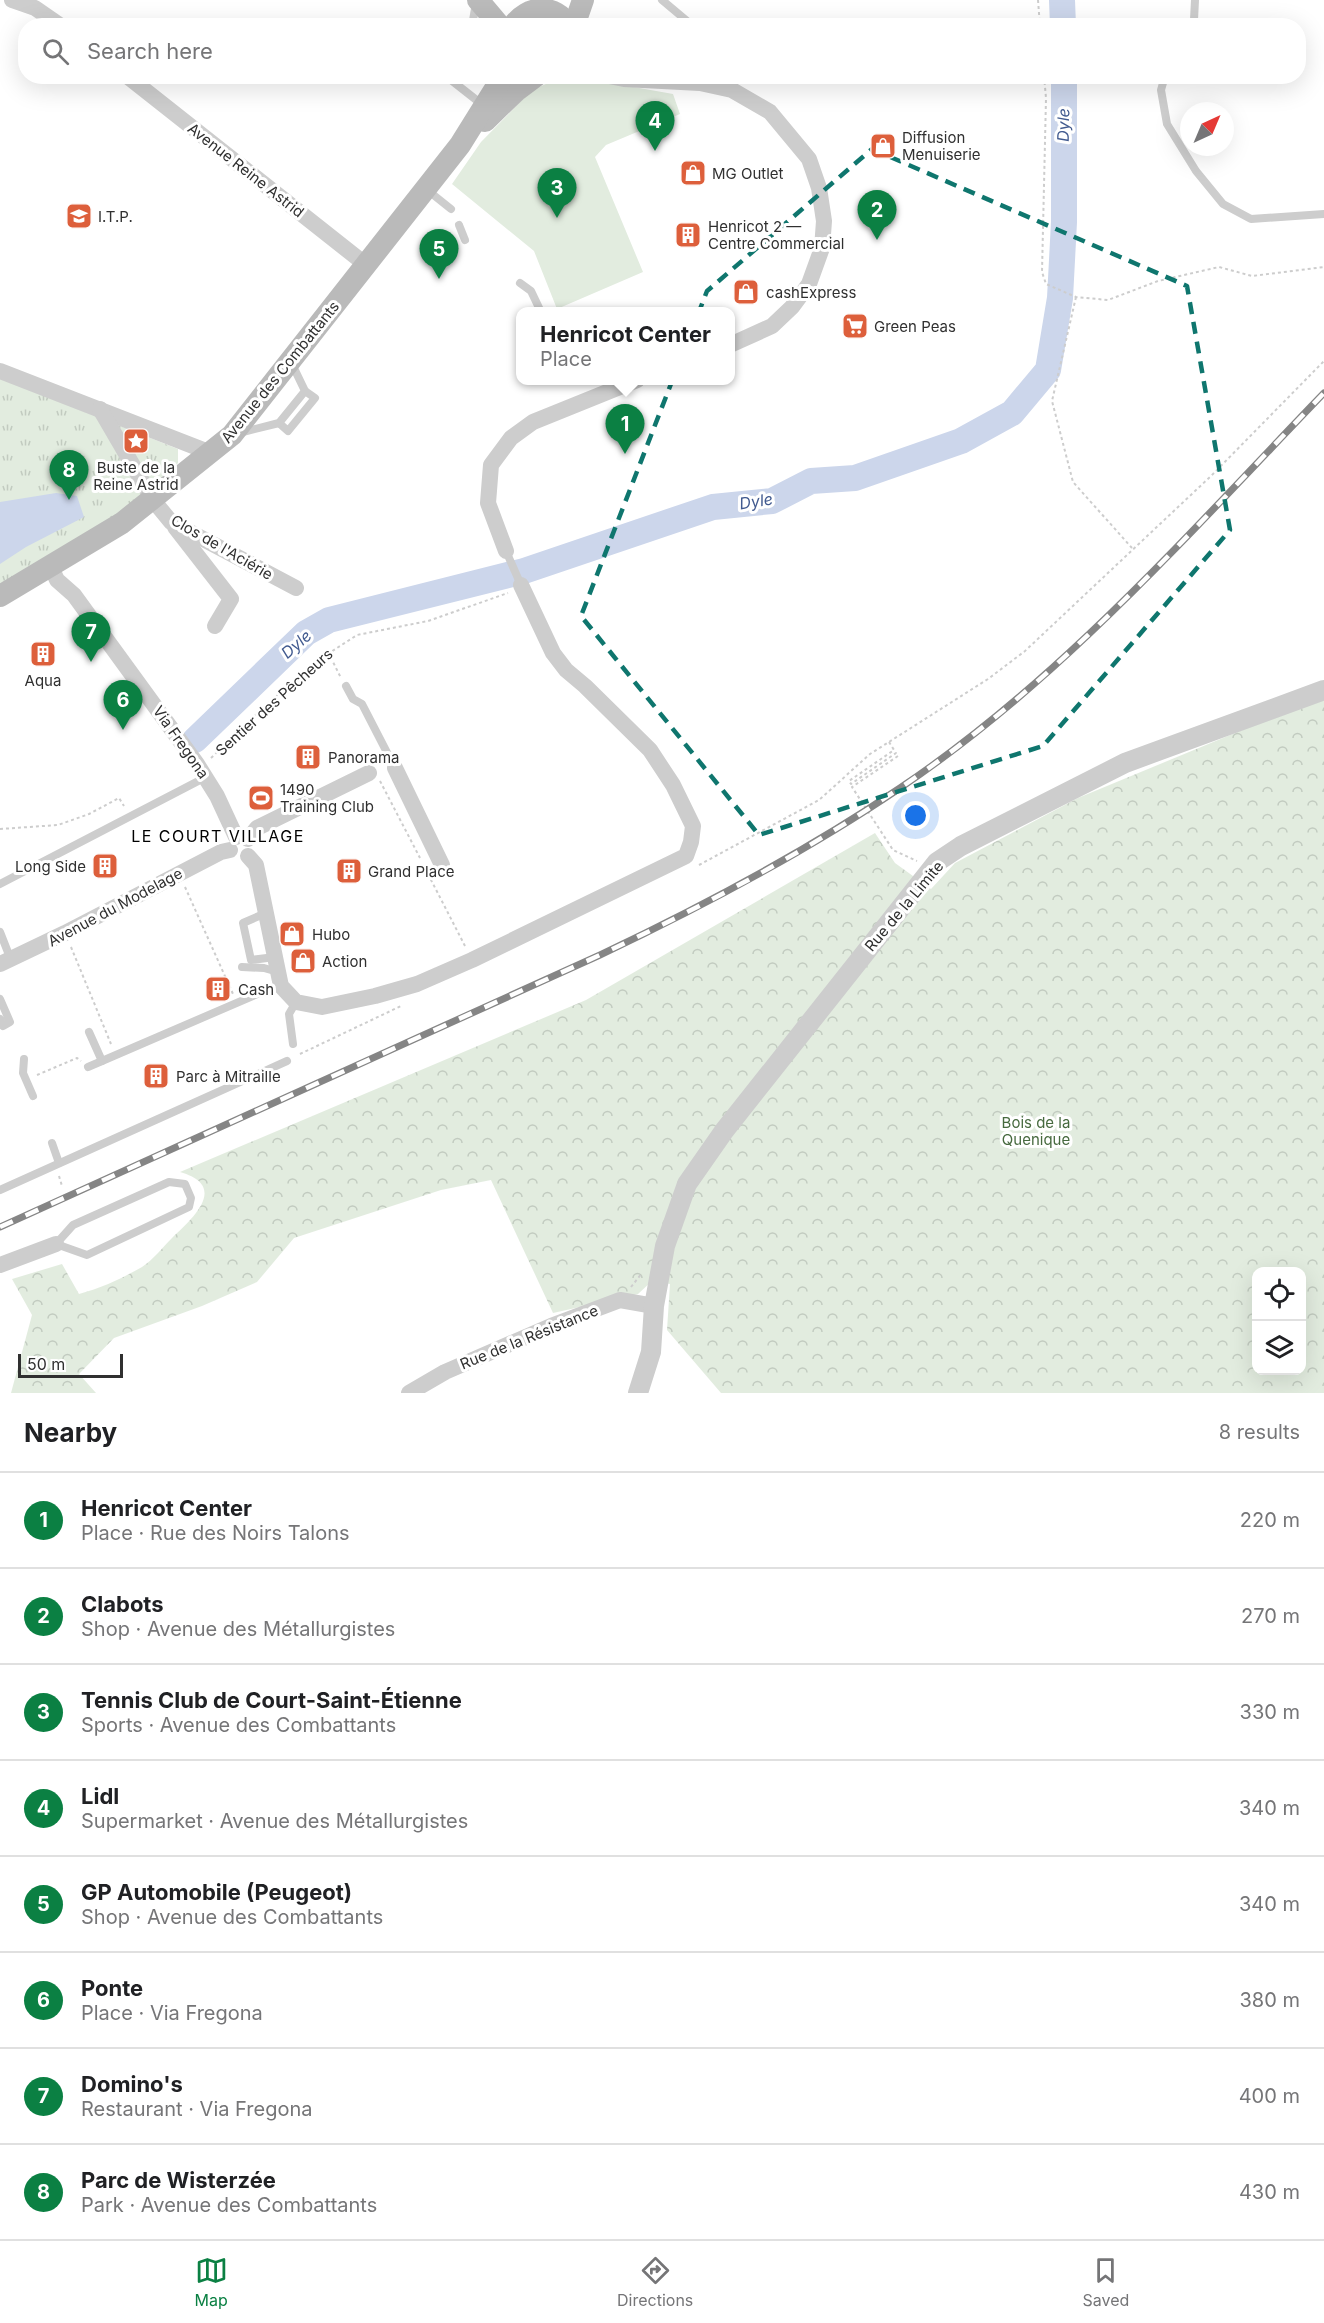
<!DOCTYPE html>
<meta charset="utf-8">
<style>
body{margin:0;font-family:Inter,sans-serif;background:#f2f2f2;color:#202124}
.controls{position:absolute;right:18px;bottom:18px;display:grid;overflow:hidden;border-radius:12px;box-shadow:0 6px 24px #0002}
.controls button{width:54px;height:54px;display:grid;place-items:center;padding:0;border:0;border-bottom:2px solid #e0e0e0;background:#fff;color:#202124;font:30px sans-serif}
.compass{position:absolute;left:1180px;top:102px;width:54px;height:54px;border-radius:50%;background:#fff;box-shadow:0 6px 24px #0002;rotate:44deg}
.scale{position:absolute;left:18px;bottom:15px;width:105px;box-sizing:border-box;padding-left:6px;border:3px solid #303030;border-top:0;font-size:16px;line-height:21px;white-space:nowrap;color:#303030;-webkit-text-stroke:4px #fff;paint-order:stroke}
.you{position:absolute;left:916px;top:816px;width:21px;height:21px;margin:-15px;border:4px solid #fff;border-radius:50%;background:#1a73e8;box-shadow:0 0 0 9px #1a73e833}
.badge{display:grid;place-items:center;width:39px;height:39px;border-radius:50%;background:#0b8043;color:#fff;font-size:20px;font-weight:700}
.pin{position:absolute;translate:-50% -50px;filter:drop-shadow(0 2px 3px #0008)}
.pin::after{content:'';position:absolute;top:32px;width:21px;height:18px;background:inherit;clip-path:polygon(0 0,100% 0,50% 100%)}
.popup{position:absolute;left:516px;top:307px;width:219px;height:78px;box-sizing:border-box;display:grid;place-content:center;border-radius:12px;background:#fff;filter:drop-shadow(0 2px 4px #0005);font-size:20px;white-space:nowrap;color:#757577}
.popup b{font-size:22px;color:#202124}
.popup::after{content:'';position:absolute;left:50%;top:100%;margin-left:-12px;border:12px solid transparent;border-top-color:#fff}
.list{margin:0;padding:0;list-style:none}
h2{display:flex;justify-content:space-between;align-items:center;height:78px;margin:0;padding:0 24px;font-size:26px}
h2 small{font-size:20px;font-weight:400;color:#757577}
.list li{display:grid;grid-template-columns:39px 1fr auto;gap:18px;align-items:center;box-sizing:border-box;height:96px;padding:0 24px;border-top:2px solid #e0e0e0}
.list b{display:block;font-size:22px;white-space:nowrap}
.list p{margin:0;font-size:20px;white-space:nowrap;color:#757577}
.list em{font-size:20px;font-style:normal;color:#757577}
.icon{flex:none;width:33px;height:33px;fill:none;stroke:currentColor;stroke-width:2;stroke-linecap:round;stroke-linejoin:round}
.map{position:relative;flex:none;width:1324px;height:1393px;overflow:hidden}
.search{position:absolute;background:#fff;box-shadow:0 6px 24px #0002;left:18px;right:18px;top:18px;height:66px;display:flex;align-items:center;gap:15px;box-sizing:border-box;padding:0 21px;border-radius:24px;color:#757577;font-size:22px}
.sheet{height:846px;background:#fff}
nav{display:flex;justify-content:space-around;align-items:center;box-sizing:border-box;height:84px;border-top:2px solid #e0e0e0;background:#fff;font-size:16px;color:#757577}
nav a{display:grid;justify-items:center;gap:3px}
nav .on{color:#0b8043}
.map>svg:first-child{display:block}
</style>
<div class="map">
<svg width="1324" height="1393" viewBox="0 0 1324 1393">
<defs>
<pattern id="grass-tufts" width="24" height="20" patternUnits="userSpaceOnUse" patternTransform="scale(1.5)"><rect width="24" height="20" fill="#e2ecdf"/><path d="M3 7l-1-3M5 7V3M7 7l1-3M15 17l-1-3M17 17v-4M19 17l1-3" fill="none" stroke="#c2cbc0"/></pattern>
<pattern id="forest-crowns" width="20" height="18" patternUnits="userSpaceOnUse" patternTransform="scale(1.5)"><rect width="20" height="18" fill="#e2ecdf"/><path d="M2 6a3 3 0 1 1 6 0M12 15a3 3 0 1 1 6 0" fill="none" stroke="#c2cbc0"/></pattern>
</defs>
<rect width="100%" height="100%" fill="#fff"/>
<path fill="url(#grass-tufts)" d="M0 378 178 449V463L160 482 118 518 0 586Z"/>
<path fill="url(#forest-crowns)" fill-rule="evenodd" d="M1324 691V1393H721L667 1330 670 1284 652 1281 638 1294 553 1313 491 1180 441 1190 294 1238 257 1282 202 1306 114 1338 79 1374 96 1393H11L32 1315 12 1279 62 1264 79 1294C101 1288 121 1279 142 1267 153 1260 163 1247 172 1238 193 1218 229 1186 180 1172L586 1000 875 833 895 863 931 889 955 863 1078 798 1247 728ZM1256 1272H1302V1370H1256Z"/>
<path fill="#e2ecdf" d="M583 78 673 94 680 114 606 145 595 157 643 272 557 309 534 251 452 184 481 142 532 90 555 80Z"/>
<path fill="#ccd6eb" d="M56 493 77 496 84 517 26 547 0 564V502Z"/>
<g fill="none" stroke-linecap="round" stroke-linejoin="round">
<g stroke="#ccd6eb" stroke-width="26">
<path d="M1062 0 1063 26"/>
<path d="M195 740 306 633 329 620 524 571 713 507 772 501 811 481 855 478 961 441 1012 413 1048 370 1060 298 1064 222V76"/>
</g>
<g stroke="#cdcdcd" stroke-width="2" stroke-dasharray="3 3" stroke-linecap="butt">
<path d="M1038 0 1040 26"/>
<path d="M1044 76 1046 98 1042 272 1046 284 1076 297 1108 300 1158 281 1219 267 1252 276 1324 267"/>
<path d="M1076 297 1052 401 1073 482 1132 548"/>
<path d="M328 652 341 678"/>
<path d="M889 742 894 750 849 781 851 784 896 753 898 756 852 787 893 850 917 861"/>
<path d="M211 758 265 706 317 661 357 635 428 621 508 593"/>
<path d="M380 781 420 858"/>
<path d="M0 829 58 825 89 814 119 798 124 806"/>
<path d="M699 865 819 800 870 754 988 679 1025 651 1211 476 1324 361"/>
<path d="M428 874 465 946"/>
<path d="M185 887 233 994"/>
<path d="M71 947 111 1044"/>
<path d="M300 1054 401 1006"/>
<path d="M37 1075 77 1058 81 1061"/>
<path d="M59 1176 62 1186"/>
<path d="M631 1287 642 1273"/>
</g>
<g stroke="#cdcdcd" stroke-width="8">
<path d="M662 0 693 26"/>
<path d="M472 26 476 3"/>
<path d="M1190 26 1194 20 1195 0"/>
<path d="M446 76 484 106"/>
<path d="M1165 76 1161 90 1167 124 1196 171 1223 204 1251 219 1324 214"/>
<path d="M426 189 451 209"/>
<path d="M459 225 465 240"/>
<path d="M520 283 531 291 541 312"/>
<path d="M279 423 288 431 315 398 305 391"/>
<path d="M239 433 279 423 305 391 292 364"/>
<path d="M506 551 521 585"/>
<path d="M346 686 353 699 362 704 395 768"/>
<path d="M0 884 206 777"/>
<path d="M266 913 243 923 251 960 275 957"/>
<path d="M0 932 11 960"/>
<path d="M242 967 264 968 278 972"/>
<path d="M0 999 10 1022 3 1026 0 1019"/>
<path d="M89 1032 102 1061 269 989 281 986"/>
<path d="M293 1044 289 1014 296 1002"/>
<path d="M24 1059 23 1073 33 1096"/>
<path d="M88 1067 102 1061"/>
<path d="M52 1143 59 1163"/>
<path d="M169 1182 185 1184 191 1198 189 1207 87 1255 56 1244 73 1225Z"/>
<path d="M0 1190 287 1061"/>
</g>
<g stroke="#cdcdcd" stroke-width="16">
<path d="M12 0 35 8 61 26"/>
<path d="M127 76 365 264"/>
<path d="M609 76 624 79 700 83 732 90 770 112 809 159 819 188 824 221 822 248 809 284 792 307 772 326 730 345"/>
<path d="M0 371 211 453"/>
<path d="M100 409 153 500 171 522 296 588"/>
<path d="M175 527 231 599 215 626"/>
<path d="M506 551 488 503 491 465 511 438 533 422 637 380"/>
<path d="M51 567 57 580 74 595 197 764 217 796 236 837"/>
<path d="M395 768 442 865"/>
<path d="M248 839 257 828 369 773"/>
<path d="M248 856 256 865 281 986 296 1002 322 1007 375 996 417 984 472 960 686 856 691 842 693 826 673 785 650 750 585 686 566 670 553 653 521 585"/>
<path d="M0 964 65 933 221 852 230 850"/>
<path d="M0 1265 56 1244"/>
<path d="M409 1393 445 1372 551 1326 620 1300 654 1306"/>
</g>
<path stroke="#cdcdcd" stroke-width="20" d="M638 1393 651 1352 654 1306 665 1246 687 1184 724 1131 937 862 961 846 1125 763 1324 690"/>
<g stroke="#bababa" stroke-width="22">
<path d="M478 0 500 26"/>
<path d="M513 26C527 5 555 3 569 26"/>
<path d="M574 26 583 0"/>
<path d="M485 121 516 91 536 76"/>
<path d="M0 596 122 523 232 435 460 145 503 76"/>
</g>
<g stroke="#858585" stroke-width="7">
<path id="rail" d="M0 1227 600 955C703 906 804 853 900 788 1061 680 1190 532 1324 393"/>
</g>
<use href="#rail" stroke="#fff" stroke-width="4.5" stroke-dasharray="14" stroke-linecap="butt"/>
</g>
<path fill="none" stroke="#0f766e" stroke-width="4.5" stroke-dasharray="12 8" stroke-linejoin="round" d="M872 149 1187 286 1230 530 1043 746 759 835 581 616 707 291Z"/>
<defs>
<g id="shop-square" transform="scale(1.35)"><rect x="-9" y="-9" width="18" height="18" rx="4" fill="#dd5f3b" stroke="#fff"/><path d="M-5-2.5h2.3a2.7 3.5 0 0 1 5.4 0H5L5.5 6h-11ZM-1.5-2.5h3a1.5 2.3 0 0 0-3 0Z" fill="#fff"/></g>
<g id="school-square" transform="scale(1.35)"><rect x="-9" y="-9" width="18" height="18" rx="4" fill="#dd5f3b" stroke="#fff"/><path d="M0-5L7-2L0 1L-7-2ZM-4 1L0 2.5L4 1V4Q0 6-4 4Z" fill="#fff"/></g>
<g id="building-square" transform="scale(1.35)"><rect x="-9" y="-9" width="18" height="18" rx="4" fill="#dd5f3b" stroke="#fff"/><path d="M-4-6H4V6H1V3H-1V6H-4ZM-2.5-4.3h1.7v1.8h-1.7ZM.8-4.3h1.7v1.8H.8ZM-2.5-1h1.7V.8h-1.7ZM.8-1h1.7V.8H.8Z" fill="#fff"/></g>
<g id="supermarket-square" transform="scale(1.35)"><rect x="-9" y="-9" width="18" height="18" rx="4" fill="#dd5f3b" stroke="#fff"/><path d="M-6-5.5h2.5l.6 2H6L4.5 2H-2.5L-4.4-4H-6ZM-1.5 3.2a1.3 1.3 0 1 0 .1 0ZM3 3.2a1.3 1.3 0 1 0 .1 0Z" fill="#fff"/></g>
<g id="sight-square" transform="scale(1.35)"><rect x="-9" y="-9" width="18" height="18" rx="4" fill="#dd5f3b" stroke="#fff"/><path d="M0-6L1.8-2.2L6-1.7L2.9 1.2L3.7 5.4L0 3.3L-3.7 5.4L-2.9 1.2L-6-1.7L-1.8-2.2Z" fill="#fff"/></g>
<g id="stadium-square" transform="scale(1.35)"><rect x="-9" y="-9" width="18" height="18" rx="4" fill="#dd5f3b" stroke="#fff"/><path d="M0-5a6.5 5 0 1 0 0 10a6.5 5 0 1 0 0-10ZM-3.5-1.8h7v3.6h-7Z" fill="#fff"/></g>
</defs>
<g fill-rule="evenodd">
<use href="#shop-square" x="883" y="146"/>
<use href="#shop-square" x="693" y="173"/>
<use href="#school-square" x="79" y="216"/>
<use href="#building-square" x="688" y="235"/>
<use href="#shop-square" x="746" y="292"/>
<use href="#supermarket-square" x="855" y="326"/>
<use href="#sight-square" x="136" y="441"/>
<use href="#building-square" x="43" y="654"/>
<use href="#building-square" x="308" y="757"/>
<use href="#stadium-square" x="261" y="798"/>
<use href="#building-square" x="105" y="866"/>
<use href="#building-square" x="349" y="871"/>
<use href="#shop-square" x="292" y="934"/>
<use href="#shop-square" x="303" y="961"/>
<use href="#building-square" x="218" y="989"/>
<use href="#building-square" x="156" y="1076"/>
</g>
<g text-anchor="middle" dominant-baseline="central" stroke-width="6" stroke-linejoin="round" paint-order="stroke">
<g font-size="15" fill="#303030" stroke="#fff" text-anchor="start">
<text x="902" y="137">Diffusion<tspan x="902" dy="17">Menuiserie</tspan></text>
<text x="712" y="173">MG Outlet</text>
<text x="98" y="216">I.T.P.</text>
<text x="708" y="226">Henricot 2 —<tspan x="708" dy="17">Centre Commercial</tspan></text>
<text x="766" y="292">cashExpress</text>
<text x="874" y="326">Green Peas</text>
<text x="136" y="467" text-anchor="middle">Buste de la<tspan x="136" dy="17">Reine Astrid</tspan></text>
<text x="43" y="680" text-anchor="middle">Aqua</text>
<text x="328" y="757">Panorama</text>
<text x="280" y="789">1490<tspan x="280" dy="17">Training Club</tspan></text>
<text x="86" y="866" text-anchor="end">Long Side</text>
<text x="368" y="871">Grand Place</text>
<text x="312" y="934">Hubo</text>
<text x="322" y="961">Action</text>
<text x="238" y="989">Cash</text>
<text x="176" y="1076">Parc à Mitraille</text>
</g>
<g font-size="15" fill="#303030" stroke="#fff">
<text transform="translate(246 170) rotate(38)">Avenue Reine Astrid</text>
<text transform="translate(280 372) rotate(-51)">Avenue des Combattants</text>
<text transform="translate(222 547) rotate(30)">Clos de l'Aciérie</text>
<text transform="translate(274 702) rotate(-42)">Sentier des Pêcheurs</text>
<text transform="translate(181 742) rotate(55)">Via Fregona</text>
<text transform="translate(904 906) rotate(-50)">Rue de la Limite</text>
<text transform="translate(115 907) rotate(-28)">Avenue du Modelage</text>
<text transform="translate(529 1337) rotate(-22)">Rue de la Résistance</text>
</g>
<g font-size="15" fill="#476a3f" stroke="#fff">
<text x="1036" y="1122">Bois de la<tspan x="1036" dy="17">Quenique</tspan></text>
</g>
<g font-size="16" font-style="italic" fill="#415a8f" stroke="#fff">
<text transform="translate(1063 125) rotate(-89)">Dyle</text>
<text transform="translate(756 501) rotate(-9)">Dyle</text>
<text transform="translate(296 644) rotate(-41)">Dyle</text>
</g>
<g font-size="16" letter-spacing="1.5" fill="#000" stroke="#fff">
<text x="218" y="836">LE COURT VILLAGE</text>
</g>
</g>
</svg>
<div class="controls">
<button><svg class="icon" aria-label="locate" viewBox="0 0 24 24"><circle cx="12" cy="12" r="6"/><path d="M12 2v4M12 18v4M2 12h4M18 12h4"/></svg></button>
<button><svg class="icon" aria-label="layers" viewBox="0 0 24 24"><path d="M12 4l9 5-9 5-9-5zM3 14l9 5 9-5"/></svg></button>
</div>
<svg class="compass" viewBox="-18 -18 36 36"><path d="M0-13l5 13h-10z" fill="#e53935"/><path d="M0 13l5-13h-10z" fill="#757577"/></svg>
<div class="scale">50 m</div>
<div class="you"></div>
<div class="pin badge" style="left:625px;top:454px">1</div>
<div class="popup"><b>Henricot Center</b>Place</div>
<div class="pin badge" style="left:877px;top:240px">2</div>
<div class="pin badge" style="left:557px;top:218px">3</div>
<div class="pin badge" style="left:655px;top:151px">4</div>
<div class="pin badge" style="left:439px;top:279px">5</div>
<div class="pin badge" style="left:123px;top:730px">6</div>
<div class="pin badge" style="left:91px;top:662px">7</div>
<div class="pin badge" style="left:69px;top:500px">8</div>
<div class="search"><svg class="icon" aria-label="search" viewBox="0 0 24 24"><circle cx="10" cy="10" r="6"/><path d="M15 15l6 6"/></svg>Search here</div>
</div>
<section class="sheet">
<h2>Nearby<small>8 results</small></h2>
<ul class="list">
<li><span class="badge">1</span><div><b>Henricot Center</b><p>Place · Rue des Noirs Talons</p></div><em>220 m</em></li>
<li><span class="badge">2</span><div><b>Clabots</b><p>Shop · Avenue des Métallurgistes</p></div><em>270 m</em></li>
<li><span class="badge">3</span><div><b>Tennis Club de Court-Saint-Étienne</b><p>Sports · Avenue des Combattants</p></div><em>330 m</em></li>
<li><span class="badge">4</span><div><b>Lidl</b><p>Supermarket · Avenue des Métallurgistes</p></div><em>340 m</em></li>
<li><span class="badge">5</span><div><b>GP Automobile (Peugeot)</b><p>Shop · Avenue des Combattants</p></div><em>340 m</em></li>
<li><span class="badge">6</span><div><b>Ponte</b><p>Place · Via Fregona</p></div><em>380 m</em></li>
<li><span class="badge">7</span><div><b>Domino's</b><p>Restaurant · Via Fregona</p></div><em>400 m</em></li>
<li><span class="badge">8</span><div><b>Parc de Wisterzée</b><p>Park · Avenue des Combattants</p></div><em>430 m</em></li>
</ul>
</section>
<nav>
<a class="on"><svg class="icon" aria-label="map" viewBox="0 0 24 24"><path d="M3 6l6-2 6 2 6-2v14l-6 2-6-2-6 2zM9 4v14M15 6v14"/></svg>Map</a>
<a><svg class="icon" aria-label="directions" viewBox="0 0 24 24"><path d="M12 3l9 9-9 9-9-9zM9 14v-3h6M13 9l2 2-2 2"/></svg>Directions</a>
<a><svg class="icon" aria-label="saved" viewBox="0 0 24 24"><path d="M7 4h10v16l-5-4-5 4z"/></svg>Saved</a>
</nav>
